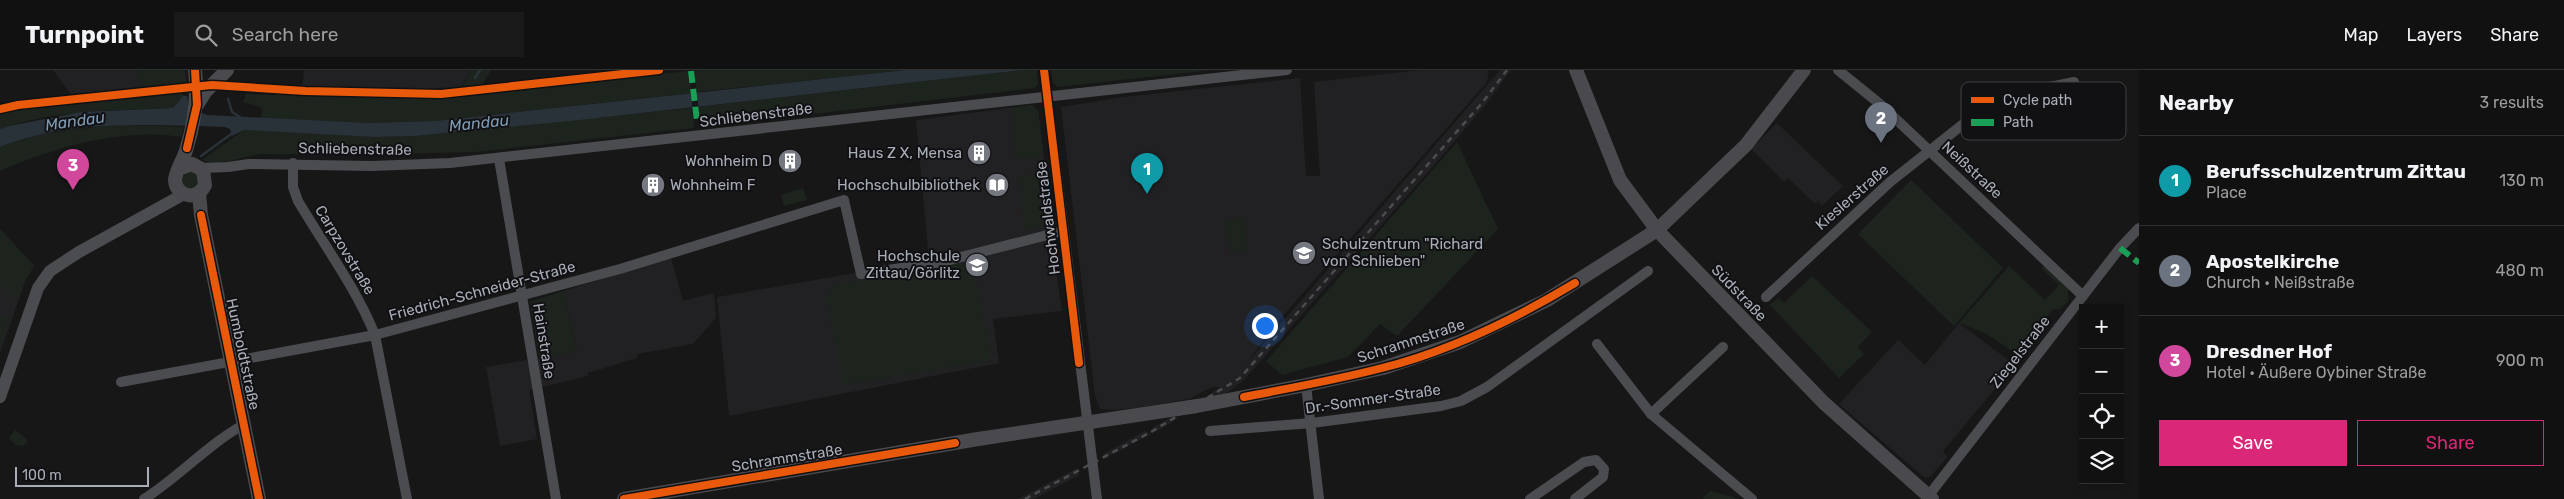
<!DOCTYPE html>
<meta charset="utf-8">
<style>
body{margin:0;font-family:Rubik,sans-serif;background:#1a1a1a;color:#f1f3f6}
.controls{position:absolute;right:15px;bottom:15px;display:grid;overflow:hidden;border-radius:0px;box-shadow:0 2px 8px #0003}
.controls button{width:45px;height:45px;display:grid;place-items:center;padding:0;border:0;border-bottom:1px solid #303131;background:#111;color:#f1f3f6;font:25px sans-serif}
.scale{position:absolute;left:15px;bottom:12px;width:134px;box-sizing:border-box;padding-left:5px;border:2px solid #a8adb8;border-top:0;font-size:14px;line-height:18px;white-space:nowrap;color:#a8adb8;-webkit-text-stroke:4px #111113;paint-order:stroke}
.you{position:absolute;left:1264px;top:255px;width:18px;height:18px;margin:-12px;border:4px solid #fff;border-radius:50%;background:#1a73e8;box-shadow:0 0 0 8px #1a73e833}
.badge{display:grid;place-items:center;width:32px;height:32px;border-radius:50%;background:#db2777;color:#fff;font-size:16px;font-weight:700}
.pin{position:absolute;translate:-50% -41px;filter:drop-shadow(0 1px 2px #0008)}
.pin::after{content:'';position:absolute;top:26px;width:18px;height:15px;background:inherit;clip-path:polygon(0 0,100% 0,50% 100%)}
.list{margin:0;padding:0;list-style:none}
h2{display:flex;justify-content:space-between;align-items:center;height:65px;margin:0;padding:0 20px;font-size:21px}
h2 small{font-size:16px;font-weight:400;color:#9c9d9f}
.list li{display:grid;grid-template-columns:32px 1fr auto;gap:15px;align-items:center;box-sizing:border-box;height:90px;padding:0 20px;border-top:1px solid #303131}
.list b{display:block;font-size:19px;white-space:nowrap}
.list p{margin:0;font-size:16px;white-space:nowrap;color:#9c9d9f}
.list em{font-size:16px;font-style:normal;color:#9c9d9f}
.actions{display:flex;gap:10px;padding:15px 20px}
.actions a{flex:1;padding:11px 0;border:1px solid #db2777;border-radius:0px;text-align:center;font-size:18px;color:#db2777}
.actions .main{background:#db2777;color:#fff}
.icon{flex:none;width:28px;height:28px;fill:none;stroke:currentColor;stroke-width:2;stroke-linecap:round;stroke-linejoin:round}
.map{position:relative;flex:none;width:2139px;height:429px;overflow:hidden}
header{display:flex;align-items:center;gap:30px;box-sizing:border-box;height:70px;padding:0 25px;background:#111;border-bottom:1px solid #303131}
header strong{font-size:24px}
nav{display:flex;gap:28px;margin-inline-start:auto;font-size:18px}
.search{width:350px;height:45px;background:#1a1a1a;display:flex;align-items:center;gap:12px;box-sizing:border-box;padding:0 18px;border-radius:0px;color:#9c9d9f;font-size:19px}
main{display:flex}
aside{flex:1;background:#111}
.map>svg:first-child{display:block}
</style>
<header>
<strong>Turnpoint</strong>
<div class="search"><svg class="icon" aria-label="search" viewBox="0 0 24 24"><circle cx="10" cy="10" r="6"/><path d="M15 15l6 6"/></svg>Search here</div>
<nav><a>Map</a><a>Layers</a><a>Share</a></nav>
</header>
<main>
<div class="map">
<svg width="2139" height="429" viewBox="0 0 2139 429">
<rect width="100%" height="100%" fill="#171717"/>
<g fill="#212123">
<path d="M53 0H136L144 20 73 27Z"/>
<path d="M304 0H472L461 17 377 21 302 19Z"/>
<path d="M1420 0H1489L1487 12 1275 255 1246 294 1500 0H1511L1487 33 1436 93 1243 311 1222 326 1206 327 1220 317H1212L1189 329 1135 338 1112 340 1100 339 1095 326 1061 37 1123 27 1300 8 1306 106H1320L1314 12Z"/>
<path d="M1032 35 1038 40 1054 168 1052 175 1062 241 993 249 999 293 729 346 717 227 929 190 916 50Z"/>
<path d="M1777 53 1843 116 1822 136 1818 131 1815 134 1788 108 1784 112 1751 79Z"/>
<path d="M0 159 34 196 26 209 0 283Z"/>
<path d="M671 188 683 231 714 223 716 248 693 274 637 284V288L588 303V306L529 320 537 369 500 376 486 297 577 281 563 221Z"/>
<path d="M1959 253 2015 295 1943 381 1947 387 1930 407 1925 408 1839 334 1898 270 1925 295Z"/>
<path d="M1180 347 1156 362 1152 358 1170 348Z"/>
<path d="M1145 361 1151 364 1104 389 1103 384Z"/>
<path d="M1077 398 1079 405 1034 429H1018Z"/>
</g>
<g fill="#1d241e">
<path d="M136 0H185L187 14 144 20Z"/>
<path d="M472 0H491L482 15 462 17Z"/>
<path d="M699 0H906L697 22 694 1Z"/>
<path d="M1023 0H1037L1038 15 1035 18 701 57 700 54 698 37Z"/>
<path d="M1051 0H1212L1058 17 1053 13Z"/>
<path d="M688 1 691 23 435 51 369 53 261 48 262 38 243 32 246 24 441 28Z"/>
<path d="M178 20 183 21V26L173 38C116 40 54 40 0 59V41Z"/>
<path d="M1032 35 1038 40 1043 79 1040 87 1016 89 1011 38Z"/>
<path d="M692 38 694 58 476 82 355 85 262 84C243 85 220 98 202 90L244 60 374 67 415 66Z"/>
<path d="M124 55 184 57 181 67C124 57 51 78 0 101V77C40 61 81 58 124 55Z"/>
<path d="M1457 72 1498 159 1397 266 1380 254 1348 287 1282 305 1266 291Z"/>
<circle cx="190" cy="110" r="9"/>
<path d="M1040 103 1047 108 1053 159 1049 160 1047 155 1025 160 1019 110 1020 106Z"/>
<path d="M1911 110 2003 198 1954 256 1858 164Z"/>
<path d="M803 118 807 130 784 136 781 125Z"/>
<path d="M1243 148 1248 180 1230 183 1225 151Z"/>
<path d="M0 159 34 196 26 209 16 231 0 214Z"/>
<path d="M961 193 975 205 991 290 843 315 826 227 834 215Z"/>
<path d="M2045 194 2068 216V231L2060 239H2053L2018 285 1987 264 1959 253 2009 196 2045 230 2059 215 2041 198Z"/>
<path d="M1812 206 1872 262 1858 277 1864 284 1839 308 1770 235 1778 228 1784 233Z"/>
<path d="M563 221 577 281 539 288 530 232Z"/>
<path d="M4 245H10L0 276V249Z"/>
<path d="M15 360 28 370 24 376 16 375 9 368Z"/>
<path d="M1710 421 1733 427 1736 429H1702Z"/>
</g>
<path fill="#2a3239" d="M906 0H1023L579 50 415 66 374 67 244 60 232 66 230 59 225 57C150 55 71 49 0 77V59L9 56 81 42 173 38 183 26H187L189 38 207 45 369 53 435 51Z"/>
<path fill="#171717" d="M696 20 699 39 693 40 690 21Z"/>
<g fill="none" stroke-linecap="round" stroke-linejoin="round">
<g stroke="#2a3239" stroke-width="2.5">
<path d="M475 8 480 0"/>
<path d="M228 29 232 42 240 47"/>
<path d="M201 86 234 62"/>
</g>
<g stroke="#4b4c50" stroke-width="10">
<path d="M1044 0 1097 429"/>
<path d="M1838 0 1880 34 2083 226"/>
<path d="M212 15 305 21 441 24 659 0"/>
<path d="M499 89 556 429"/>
<path d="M293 93V117L298 131C324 175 356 218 375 265L407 429"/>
<path d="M201 98 228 97 249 94 372 96 450 93 1287 0"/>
<path d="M1766 227 1890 112 1981 40 2021 23 2074 12"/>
<path d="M1597 274 1651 344 1752 429"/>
<path d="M121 312 375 265 620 199 844 130 861 204 942 192 1063 161"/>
<path d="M1306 315 1319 429"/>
<path d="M1651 344 1723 277"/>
<path d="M1210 361 1312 353 1441 336 1461 331 1487 317 1648 201"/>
<path d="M144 429C179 407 207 375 243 355"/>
<path d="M1530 429 1584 392 1596 390 1604 399 1603 407 1575 429"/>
<path d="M1926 429 2120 178 2139 158"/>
</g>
<path stroke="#4b4c50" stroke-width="12" d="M0 327 38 218 50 201 79 182 184 124"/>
<g stroke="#4a4a4e" stroke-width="14">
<path d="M1576 0 1620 110 1657 160 1824 333 1932 429"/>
<path d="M197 35 205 22 227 0"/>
<path d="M180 98 192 94 203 100 205 115C203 119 200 123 194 125 185 127 175 120 175 110 175 102 185 87 187 77 195 51 198 27 195 0"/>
<path d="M199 123 201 145 259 429"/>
<path d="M624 429 978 369 1197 336 1306 315 1383 298 1460 272 1547 230 1657 160 1746 75 1804 0"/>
</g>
<path stroke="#4b4c4f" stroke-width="2.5" stroke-dasharray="6 5" stroke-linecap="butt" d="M1025 429 1151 362 1240 308 1482 33 1507 0"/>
<g stroke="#1a9f57" stroke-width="6" stroke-dasharray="12 6" stroke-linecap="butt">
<path d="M691 1 697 51"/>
<path d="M2120 178 2139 193"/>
</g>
<g stroke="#111113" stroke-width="11">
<g id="cycleway">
<path d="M1044 0 1079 293"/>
<path d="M0 39 18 35 212 15 305 21 441 24 659 0"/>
<path d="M187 78 197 35 195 0"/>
<path d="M201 145 259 429"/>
<path d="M1244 327C1290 318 1336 310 1382 298 1450 281 1515 249 1575 213"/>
<path d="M624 429 955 373"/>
</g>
</g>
<use href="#cycleway" stroke="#e8590c" stroke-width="8"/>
</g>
<defs>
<g id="building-disc" transform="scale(1.25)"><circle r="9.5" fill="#757880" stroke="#111113"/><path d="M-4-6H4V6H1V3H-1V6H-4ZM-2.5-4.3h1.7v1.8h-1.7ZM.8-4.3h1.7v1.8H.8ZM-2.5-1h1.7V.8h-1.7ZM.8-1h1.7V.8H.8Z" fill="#fff"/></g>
<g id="library-disc" transform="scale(1.25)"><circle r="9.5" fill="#757880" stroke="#111113"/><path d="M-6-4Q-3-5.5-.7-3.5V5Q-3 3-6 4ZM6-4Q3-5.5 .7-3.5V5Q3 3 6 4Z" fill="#fff"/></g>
<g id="school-disc" transform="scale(1.25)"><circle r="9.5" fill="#757880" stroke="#111113"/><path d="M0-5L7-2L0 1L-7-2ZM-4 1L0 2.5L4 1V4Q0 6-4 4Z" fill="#fff"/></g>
<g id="university-disc" transform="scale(1.25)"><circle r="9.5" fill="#757880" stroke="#111113"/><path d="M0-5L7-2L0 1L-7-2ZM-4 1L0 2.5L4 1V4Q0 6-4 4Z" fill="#fff"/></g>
</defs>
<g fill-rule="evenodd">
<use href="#building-disc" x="979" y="83"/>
<use href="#building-disc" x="790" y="91"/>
<use href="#building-disc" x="653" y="115"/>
<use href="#library-disc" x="997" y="115"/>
<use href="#school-disc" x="1304" y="183"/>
<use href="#university-disc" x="977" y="195"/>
</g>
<g text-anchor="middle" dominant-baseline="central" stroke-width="4" stroke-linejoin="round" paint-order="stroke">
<g font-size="15" fill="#a8adb8" stroke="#111113">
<text transform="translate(756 45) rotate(-7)">Schliebenstraße</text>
<text transform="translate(355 79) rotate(1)">Schliebenstraße</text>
<text transform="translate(1972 100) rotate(43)">Neißstraße</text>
<text transform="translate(1852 127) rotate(-41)">Kieslerstraße</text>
<text transform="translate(1048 148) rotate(-97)">Hochwaldstraße</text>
<text transform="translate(345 180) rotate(59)">Carpzovstraße</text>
<text transform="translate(482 221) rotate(-15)">Friedrich-Schneider-Straße</text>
<text transform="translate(1739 223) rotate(46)">Südstraße</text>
<text transform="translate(544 271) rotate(81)">Hainstraße</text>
<text transform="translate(1411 271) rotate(-18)">Schrammstraße</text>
<text transform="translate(2020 282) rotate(-52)">Ziegelstraße</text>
<text transform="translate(243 284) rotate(78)">Humboldtstraße</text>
<text transform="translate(1373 329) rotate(-8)">Dr.-Sommer-Straße</text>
<text transform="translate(787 388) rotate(-9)">Schrammstraße</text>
</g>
<g font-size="15" fill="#a8adb8" stroke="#111113" text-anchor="end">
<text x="962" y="83">Haus Z X, Mensa</text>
<text x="772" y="91">Wohnheim D</text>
<text x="670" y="115" text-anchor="start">Wohnheim F</text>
<text x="980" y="115">Hochschulbibliothek</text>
<text x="1322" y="174" text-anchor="start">Schulzentrum "Richard<tspan x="1322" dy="17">von Schlieben"</tspan></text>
<text x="960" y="186">Hochschule<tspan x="960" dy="17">Zittau/Görlitz</tspan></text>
</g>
<g font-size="16" font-style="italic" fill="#7f9bb3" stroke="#111113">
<text transform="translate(75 51) rotate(-8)">Mandau</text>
<text transform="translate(479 53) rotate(-6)">Mandau</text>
</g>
</g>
<rect x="1961" y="12" width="165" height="58" rx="8" fill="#111113" stroke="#3e4045" stroke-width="1"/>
<rect x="1971" y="27" width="23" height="6" fill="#e8590c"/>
<rect x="1971" y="49" width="23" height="7" fill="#1a9f57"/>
<g font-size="14" fill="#a8adb8">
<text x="2003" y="35">Cycle path</text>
<text x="2003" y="57">Path</text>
</g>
</svg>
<div class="controls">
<button>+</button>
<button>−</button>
<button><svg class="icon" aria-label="locate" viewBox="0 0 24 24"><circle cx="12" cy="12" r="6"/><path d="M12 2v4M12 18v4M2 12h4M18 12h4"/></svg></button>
<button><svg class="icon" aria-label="layers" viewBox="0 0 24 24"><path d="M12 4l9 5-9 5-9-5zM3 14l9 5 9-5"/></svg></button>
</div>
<div class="scale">100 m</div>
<div class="you"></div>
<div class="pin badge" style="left:1147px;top:124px;background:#0f9aa8">1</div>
<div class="pin badge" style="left:1881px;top:73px;background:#6b7280">2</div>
<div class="pin badge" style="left:73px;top:120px;background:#d1479c">3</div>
</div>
<aside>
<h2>Nearby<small>3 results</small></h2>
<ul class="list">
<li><span class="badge" style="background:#0f9aa8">1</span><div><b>Berufsschulzentrum Zittau</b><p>Place</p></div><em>130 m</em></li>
<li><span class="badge" style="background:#6b7280">2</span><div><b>Apostelkirche</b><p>Church · Neißstraße</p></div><em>480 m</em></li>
<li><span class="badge" style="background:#d1479c">3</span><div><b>Dresdner Hof</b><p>Hotel · Äußere Oybiner Straße</p></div><em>900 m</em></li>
</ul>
<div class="actions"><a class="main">Save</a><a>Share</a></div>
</aside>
</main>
